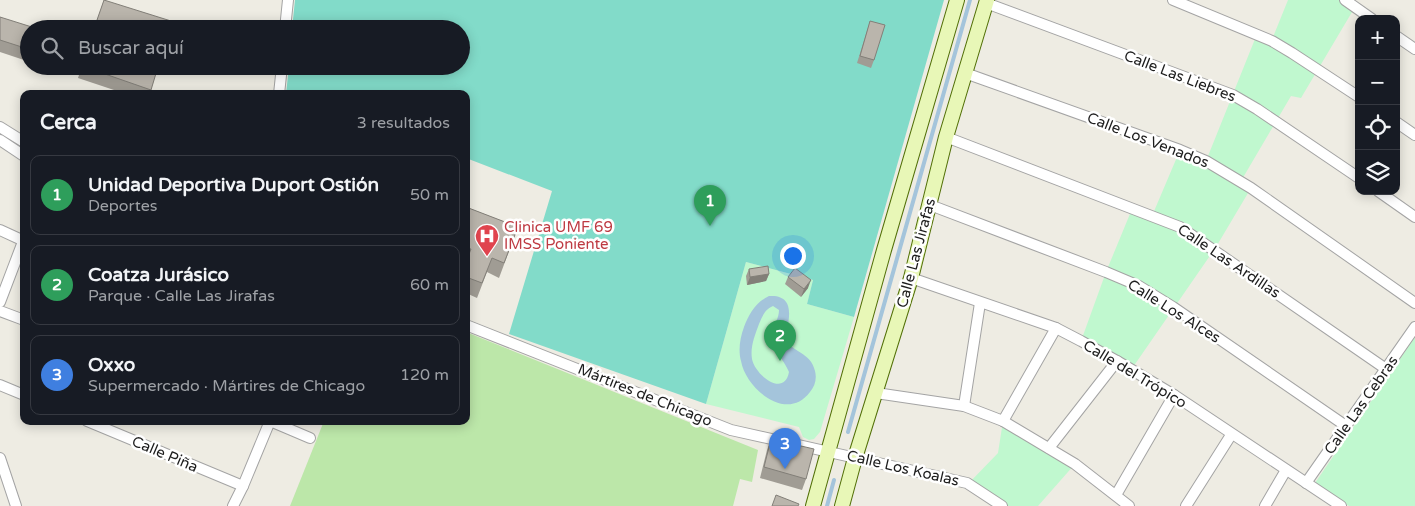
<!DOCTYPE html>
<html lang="es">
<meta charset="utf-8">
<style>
body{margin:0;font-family:"Varela Round",sans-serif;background:#20242c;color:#f1f3f6}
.controls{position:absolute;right:15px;top:15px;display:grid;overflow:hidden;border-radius:10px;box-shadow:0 2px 12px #0003}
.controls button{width:45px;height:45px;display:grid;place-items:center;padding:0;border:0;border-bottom:1px solid #363941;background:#171b24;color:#f1f3f6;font:25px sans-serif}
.you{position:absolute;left:792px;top:255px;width:18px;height:18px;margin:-12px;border:4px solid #fff;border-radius:50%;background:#1a73e8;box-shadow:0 0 0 8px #1a73e833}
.badge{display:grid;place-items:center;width:32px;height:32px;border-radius:50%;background:#0b8043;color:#fff;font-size:16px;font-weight:700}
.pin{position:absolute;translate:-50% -41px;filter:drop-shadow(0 1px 2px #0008)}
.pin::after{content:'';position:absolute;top:26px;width:18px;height:15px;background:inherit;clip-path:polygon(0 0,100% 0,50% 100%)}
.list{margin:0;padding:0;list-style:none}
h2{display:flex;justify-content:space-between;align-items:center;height:65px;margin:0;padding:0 20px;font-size:21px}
h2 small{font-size:16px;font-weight:400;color:#9ea1a6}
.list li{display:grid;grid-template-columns:32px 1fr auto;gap:15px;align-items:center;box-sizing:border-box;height:80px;margin:0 10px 10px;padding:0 10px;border:1px solid #363941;border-radius:10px}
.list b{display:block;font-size:19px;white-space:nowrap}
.list p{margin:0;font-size:16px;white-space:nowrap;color:#9ea1a6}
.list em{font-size:16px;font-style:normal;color:#9ea1a6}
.icon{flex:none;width:28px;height:28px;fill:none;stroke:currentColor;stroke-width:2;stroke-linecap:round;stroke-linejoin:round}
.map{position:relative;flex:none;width:1415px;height:506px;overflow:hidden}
.search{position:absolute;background:#171b24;box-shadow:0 2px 12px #0003;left:20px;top:20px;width:450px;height:55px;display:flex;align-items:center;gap:12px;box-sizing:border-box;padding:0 18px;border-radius:28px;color:#9ea1a6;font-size:19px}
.panel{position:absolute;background:#171b24;box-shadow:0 2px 12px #0003;left:20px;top:90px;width:450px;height:335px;border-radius:10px}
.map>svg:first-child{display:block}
</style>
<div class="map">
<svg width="1415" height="506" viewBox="0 0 1415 506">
<rect width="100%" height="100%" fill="#eeece3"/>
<path fill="#bce7a9" d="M466 332 758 450 752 482 740 479 733 506H290L324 421H466Z"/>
<g fill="#c0f8cf">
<path d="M1288 0H1345L1355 7 1301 98 1291 96 1241 181 1251 188 1216 247 1131 370 1081 341 1106 272 1132 209 1152 216 1180 150 1206 161 1257 34 1271 42Z"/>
<path d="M746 262 813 280 807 304 854 317 820 432 814 439 809 440 803 437 799 427 706 404Z"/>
<path d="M1415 337V506H1349L1315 483Z"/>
<path d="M1003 421 1075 464 1038 506H1001L968 484 998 453Z"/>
</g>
<path fill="#82dbc9" d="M295 0H944L854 317 807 304 813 280 746 262 706 404 509 334 552 191 466 158V94H286L289 66H461V29H292Z"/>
<path fill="#a4c4db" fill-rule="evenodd" d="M769 296C798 294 788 323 785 339 791 352 811 352 815 371 817 379 815 386 810 392 787 423 746 389 741 361 738 350 740 338 744 327 749 314 756 302 769 296ZM773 306 779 310C779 318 774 324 773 333 771 350 783 357 789 372 784 398 755 375 752 359 750 347 755 335 759 324 762 317 765 309 773 306Z"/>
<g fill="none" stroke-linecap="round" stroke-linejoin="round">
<g stroke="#a4c4db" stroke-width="4">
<path d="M848 432 970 0"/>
<path d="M827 506 834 480"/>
</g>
<g stroke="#a4a4a4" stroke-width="12">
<g id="minor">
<path d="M1173 0 1272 41 1292 53 1359 97"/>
<path d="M1345 0 1372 19"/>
<path d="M986 3 1233 95 1257 109 1359 178"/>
<path d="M285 29 288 0"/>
<path d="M1396 36 1415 49"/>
<path d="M965 73 1180 150 1206 161 1251 188 1415 303"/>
<path d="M279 94 282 66"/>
<path d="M1396 122 1415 135"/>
<path d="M0 127 24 142"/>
<path d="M946 137 1180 227 1386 369"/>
<path d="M0 140 24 156"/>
<path d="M1378 191 1415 217"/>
<path d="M930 205 1106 272 1139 286 1173 307 1346 426"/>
<path d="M0 230 24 241"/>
<path d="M911 278 1056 328 1081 341 1117 361 1174 395 1341 506"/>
<path d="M0 302 24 239"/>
<path d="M0 311 24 320"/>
<path d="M466 325 731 430 967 483 1002 506"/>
<path d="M0 385 24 395"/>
<path d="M876 393 964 406 1003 421 1075 464 1129 506"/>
<path d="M964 406 980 303"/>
<path d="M87 421 243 486"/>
<path d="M270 421 310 438"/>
<path d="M1003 421 1056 328"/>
<path d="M1049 448 1117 361"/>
<path d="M0 458 16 506"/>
<path d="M1306 483 1415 327"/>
<path d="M1116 495 1174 395"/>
<path d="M233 506 243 486 270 421"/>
<path d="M1186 506 1231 435"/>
<path d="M1265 506 1286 470"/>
</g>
</g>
<g stroke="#527007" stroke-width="16">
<g id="secondary">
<path d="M813 506 884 250 957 0"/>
<path d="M842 506 855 458 911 278 946 137 987 0"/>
</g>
</g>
<use href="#minor" stroke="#fff" stroke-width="10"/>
<use href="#secondary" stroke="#e8f7b7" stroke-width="14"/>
</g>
<g fill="#a09c94">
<path d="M104 0 168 29H94Z"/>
<path d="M0 17 29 48 24 60 0 52Z"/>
<path d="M870 21 874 60 871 68 857 63Z"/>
<path d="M82 66H146L157 70 149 94H126L78 78Z"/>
<path d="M466 207 518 227 499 278 487 272 477 298 466 293Z"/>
<path d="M749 269 769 274 766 281 747 285 746 276Z"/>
<path d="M788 277 808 288 801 297 785 284Z"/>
<path d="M771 439 806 479 802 490 760 478 767 450Z"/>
</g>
<g fill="#827f78">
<path d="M769 274 766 281 747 285 750 277Z"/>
<path d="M811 280 808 288 801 297 804 289Z"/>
</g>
<g fill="#bab5ac" stroke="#827f78">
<path d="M104 0 171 21 168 29H124L97 20Z"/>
<path d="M0 17 35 28 29 29 28 49 0 40Z"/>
<path d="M870 21 885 25 874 60 860 56Z"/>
<path d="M82 66H146L157 70 151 90Z"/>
<path d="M466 207 518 227 504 263 492 258 482 283 466 277V262L471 249 466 248Z"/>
<path d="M768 266 769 274 750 277 749 269Z"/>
<path d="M795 268 811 280 804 289 788 277Z"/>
<path d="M771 439 814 449 806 479 764 467Z"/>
<path d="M776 495 799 504 798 506H772Z"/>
</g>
<defs>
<g id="hospital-pin" transform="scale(1.25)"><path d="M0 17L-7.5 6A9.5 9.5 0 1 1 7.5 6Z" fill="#e0444e" stroke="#fff"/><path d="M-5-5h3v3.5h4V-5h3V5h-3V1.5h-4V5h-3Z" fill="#fff"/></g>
</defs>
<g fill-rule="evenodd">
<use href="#hospital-pin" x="487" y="236"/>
</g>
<g text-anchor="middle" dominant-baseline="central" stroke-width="5" stroke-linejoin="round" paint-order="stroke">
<g font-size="15" fill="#1d1d1d" stroke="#fff">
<text transform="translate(1180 76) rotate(21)">Calle Las Liebres</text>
<text transform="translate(1148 140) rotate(21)">Calle Los Venados</text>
<text transform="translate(916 253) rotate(-75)">Calle Las Jirafas</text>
<text transform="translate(1229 261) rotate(34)">Calle Las Ardillas</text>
<text transform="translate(1174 311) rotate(32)">Calle Los Alces</text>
<text transform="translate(1135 374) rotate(31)">Calle del Trópico</text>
<text transform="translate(645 395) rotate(22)">Mártires de Chicago</text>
<text transform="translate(1361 405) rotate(-55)">Calle Las Cebras</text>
<text transform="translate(165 454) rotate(23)">Calle Piña</text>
<text transform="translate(903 468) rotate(13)">Calle Los Koalas</text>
</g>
<g font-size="15" fill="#be3a42" stroke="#fff" text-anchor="start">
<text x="504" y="227">Clinica UMF 69<tspan x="504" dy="17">IMSS Poniente</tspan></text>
</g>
</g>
</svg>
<div class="controls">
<button>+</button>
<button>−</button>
<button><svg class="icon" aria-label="locate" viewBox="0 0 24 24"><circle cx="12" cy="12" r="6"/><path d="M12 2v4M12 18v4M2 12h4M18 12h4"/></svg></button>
<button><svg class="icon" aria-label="layers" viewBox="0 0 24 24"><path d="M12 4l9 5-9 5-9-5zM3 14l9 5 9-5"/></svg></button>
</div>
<div class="you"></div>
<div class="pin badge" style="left:710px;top:226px;background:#2e9e5b">1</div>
<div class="pin badge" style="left:780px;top:361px;background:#2e9e5b">2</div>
<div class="pin badge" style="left:785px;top:469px;background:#3f7fe0">3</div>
<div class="search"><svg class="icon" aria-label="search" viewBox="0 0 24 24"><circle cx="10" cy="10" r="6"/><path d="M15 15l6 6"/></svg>Buscar aquí</div>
<section class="panel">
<h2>Cerca<small>3 resultados</small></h2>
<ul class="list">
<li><span class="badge" style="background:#2e9e5b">1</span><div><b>Unidad Deportiva Duport Ostión</b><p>Deportes</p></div><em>50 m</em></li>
<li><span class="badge" style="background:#2e9e5b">2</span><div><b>Coatza Jurásico</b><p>Parque · Calle Las Jirafas</p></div><em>60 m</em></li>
<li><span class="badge" style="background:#3f7fe0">3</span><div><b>Oxxo</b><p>Supermercado · Mártires de Chicago</p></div><em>120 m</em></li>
</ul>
</section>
</div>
